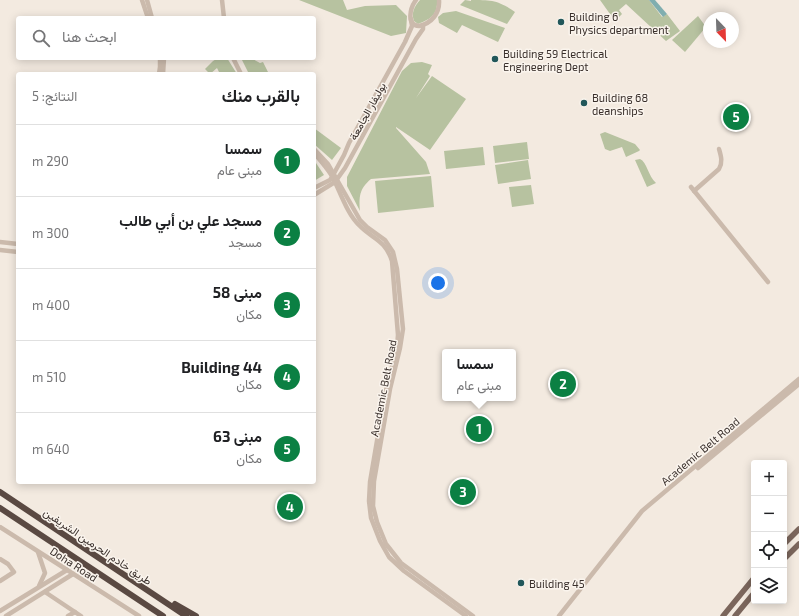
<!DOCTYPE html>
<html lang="ar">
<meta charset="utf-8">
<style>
body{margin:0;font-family:"Exo 2",Vazirmatn,sans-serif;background:#f6f6f6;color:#202124;direction:rtl}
.controls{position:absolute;right:12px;bottom:12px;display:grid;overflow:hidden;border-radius:4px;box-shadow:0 2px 10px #0003}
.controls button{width:36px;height:36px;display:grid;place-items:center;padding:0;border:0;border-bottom:1px solid #e0e0e0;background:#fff;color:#202124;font:20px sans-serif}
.compass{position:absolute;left:703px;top:12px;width:36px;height:36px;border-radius:50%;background:#fff;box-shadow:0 2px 10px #0003;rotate:157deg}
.you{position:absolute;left:438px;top:283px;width:14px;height:14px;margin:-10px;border:3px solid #fff;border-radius:50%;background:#1a73e8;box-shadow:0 0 0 6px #1a73e833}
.badge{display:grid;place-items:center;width:26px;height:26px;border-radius:50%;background:#0b8043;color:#fff;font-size:13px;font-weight:700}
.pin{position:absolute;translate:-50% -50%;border:2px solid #fff;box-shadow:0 1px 4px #0006}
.popup{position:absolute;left:442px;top:349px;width:74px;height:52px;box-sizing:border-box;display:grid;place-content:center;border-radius:4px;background:#fff;filter:drop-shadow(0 1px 3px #0005);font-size:13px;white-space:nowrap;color:#757577}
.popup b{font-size:15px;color:#202124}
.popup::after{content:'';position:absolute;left:50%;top:100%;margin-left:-8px;border:8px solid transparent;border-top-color:#fff}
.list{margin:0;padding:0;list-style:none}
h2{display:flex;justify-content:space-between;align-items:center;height:52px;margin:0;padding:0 16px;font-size:17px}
h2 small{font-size:13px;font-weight:400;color:#757577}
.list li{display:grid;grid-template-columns:26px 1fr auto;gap:12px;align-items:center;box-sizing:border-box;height:72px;padding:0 16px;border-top:1px solid #e0e0e0}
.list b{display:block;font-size:15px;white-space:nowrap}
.list p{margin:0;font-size:13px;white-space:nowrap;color:#757577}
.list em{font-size:13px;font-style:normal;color:#757577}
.icon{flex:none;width:22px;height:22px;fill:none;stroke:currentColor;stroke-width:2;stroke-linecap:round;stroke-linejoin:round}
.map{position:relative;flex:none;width:799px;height:616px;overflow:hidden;direction:ltr}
.search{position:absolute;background:#fff;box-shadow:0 2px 10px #0003;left:16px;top:16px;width:300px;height:44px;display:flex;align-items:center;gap:10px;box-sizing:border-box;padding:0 14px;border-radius:4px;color:#757577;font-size:15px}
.panel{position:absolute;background:#fff;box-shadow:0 2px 10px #0003;left:16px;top:72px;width:300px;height:412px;border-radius:4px;direction:rtl}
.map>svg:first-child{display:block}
</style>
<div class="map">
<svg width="799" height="616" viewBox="0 0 799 616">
<rect width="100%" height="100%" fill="#f3eae0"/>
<g fill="#b7c2a0">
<path d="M299 0H343L347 10 365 6 396 5 407 16 406 33 391 36Z"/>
<path d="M420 0H437C438 15 430 19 418 24L414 21C411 13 414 7 420 0Z"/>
<path d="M465 0 471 1V0C491 0 498 0 515 12L507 24 460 5Z"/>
<path d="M600 0H649L662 17 667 14 680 31 666 41 626 4 619 10 622 14 615 21Z"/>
<path d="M456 11 505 28 498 42 462 25 457 33 439 23 438 17 443 13Z"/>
<path d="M698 16 706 27 685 52 672 40Z"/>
<path d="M218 58H227L237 74H220L217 68 210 74 205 69 213 61Z"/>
<path d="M241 58H251L260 63 263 62 269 74H249Z"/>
<path d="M422 62 432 65 428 74 430 76 416 98 432 76 466 99 430 150 396 127V128L426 162 430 174 371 179C359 189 359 197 360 211L347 186V177L402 71 411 63Z"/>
<path d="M314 128 341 148 332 160 314 144Z"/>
<path d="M605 132 635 144 640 150 639 151 626 157 622 147 610 151 605 149 600 134Z"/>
<path d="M527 142 529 159 495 163 493 146Z"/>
<path d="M483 147 485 165 446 169 444 151Z"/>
<path d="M640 159C647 162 648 176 656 183L647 187 635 160Z"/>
<path d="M314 160 324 175 314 181Z"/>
<path d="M528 160 531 179 498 184 495 165Z"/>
<path d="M431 176 434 207 378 213 375 181Z"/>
<path d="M531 185 534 204 512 207 509 187Z"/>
</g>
<path fill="#80aeaf" d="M649 0H655L667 14 663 17Z"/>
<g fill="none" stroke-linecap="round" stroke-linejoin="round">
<g stroke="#cbbaac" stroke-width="4.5">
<path d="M142 0 148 18"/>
<path d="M147 0 152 18"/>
<path d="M222 0 224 18"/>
<path d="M416 0C410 8 406 25 419 26 432 23 440 13 439 0"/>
<path d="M233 58 241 74"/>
<path d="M159 74 160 67V58"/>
<path d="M163 74 164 58"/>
<path d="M314 149 328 164 360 220 367 227 385 240 393 252 397 269 403 329 400 348 390 389 374 481 373 506 377 522 386 544 401 563 473 616"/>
<path d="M315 154C321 161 327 168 332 176 340 191 347 214 359 225 372 239 385 239 392 261L398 335 397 347 385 394 370 482 369 501 371 518 380 541 389 557 404 571 466 616"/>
<path d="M691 187 768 282"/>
<path d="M314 188 330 180 332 177 344 155 349 143 405 42 412 26 411 19"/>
<path d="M694 191 719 169C723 162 721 156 719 149"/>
<path d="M314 195 335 182 345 168 416 39 423 29V26"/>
<path d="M0 242 18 244"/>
<path d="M0 250 18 252"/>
<path d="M698 468 799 384"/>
<path d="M0 527 139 616"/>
<path d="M38 552 45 573 39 586"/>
<path d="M0 559 8 564 14 572 0 581"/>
<path d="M45 592 81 616"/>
<path d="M0 611 67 570"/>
<path d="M6 616 73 574"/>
<path d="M68 616 75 612"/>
<path d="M559 616 642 511 799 379"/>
</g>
<g stroke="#7b665c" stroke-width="5.5">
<path d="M784 544 799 529"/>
<path d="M784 559 799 544"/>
<path d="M723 616 754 578"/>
<path d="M735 616 754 593"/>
</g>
<g stroke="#5a4942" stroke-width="6">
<path d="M0 492 186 616"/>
<path d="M0 508 163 616"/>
<path d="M175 604 196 616"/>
</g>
</g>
<g fill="#21575a" stroke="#faf4ed" stroke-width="1.5">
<circle cx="561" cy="22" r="4"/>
<circle cx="495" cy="59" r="4"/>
<circle cx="584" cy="103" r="4"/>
<circle cx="521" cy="583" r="4"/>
</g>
<g text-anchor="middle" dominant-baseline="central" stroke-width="3" stroke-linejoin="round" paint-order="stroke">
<g font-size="11" fill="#392f2b" stroke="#faf4ed" text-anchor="start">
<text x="569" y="16">Building 6<tspan x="569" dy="13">Physics department</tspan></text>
<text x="503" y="53">Building 59 Electrical<tspan x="503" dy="13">Engineering Dept</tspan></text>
<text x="592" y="97">Building 68<tspan x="592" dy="13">deanships</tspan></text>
<text x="529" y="583">Building 45</text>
</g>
<g font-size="11" fill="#392f2b" stroke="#faf4ed">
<text transform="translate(367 111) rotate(-61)">بوليفار الجامعة</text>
<text transform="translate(383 388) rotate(-79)">Academic Belt Road</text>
<text transform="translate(700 451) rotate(-40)">Academic Belt Road</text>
<text transform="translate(98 546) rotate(34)">طريق خادم الحرمين الشريفين</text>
<text transform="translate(74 564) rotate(33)">Doha Road</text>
</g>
</g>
</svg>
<div class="controls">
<button>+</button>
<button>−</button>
<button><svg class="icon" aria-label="locate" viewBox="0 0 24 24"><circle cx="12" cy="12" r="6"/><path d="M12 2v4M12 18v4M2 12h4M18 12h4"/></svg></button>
<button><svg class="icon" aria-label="layers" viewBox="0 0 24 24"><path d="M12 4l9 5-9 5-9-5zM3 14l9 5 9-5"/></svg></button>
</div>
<svg class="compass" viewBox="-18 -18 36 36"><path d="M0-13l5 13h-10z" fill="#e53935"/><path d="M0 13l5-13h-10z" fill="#757577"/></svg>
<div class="you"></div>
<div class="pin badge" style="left:479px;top:429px">1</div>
<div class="popup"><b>سمسا</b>مبنى عام</div>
<div class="pin badge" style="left:563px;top:384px">2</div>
<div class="pin badge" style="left:463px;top:492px">3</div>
<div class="pin badge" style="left:290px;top:507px">4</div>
<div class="pin badge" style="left:736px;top:117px">5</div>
<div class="search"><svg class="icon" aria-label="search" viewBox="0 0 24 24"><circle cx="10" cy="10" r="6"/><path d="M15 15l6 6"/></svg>ابحث هنا</div>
<section class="panel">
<h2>بالقرب منك<small>النتائج: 5</small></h2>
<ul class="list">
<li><span class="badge">1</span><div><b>سمسا</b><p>مبنى عام</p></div><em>290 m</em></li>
<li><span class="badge">2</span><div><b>مسجد علي بن أبي طالب</b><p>مسجد</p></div><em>300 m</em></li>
<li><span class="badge">3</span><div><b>مبنى 58</b><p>مكان</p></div><em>400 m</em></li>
<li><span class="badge">4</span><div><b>Building 44</b><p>مكان</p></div><em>510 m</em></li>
<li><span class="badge">5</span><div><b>مبنى 63</b><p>مكان</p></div><em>640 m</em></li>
</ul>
</section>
</div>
